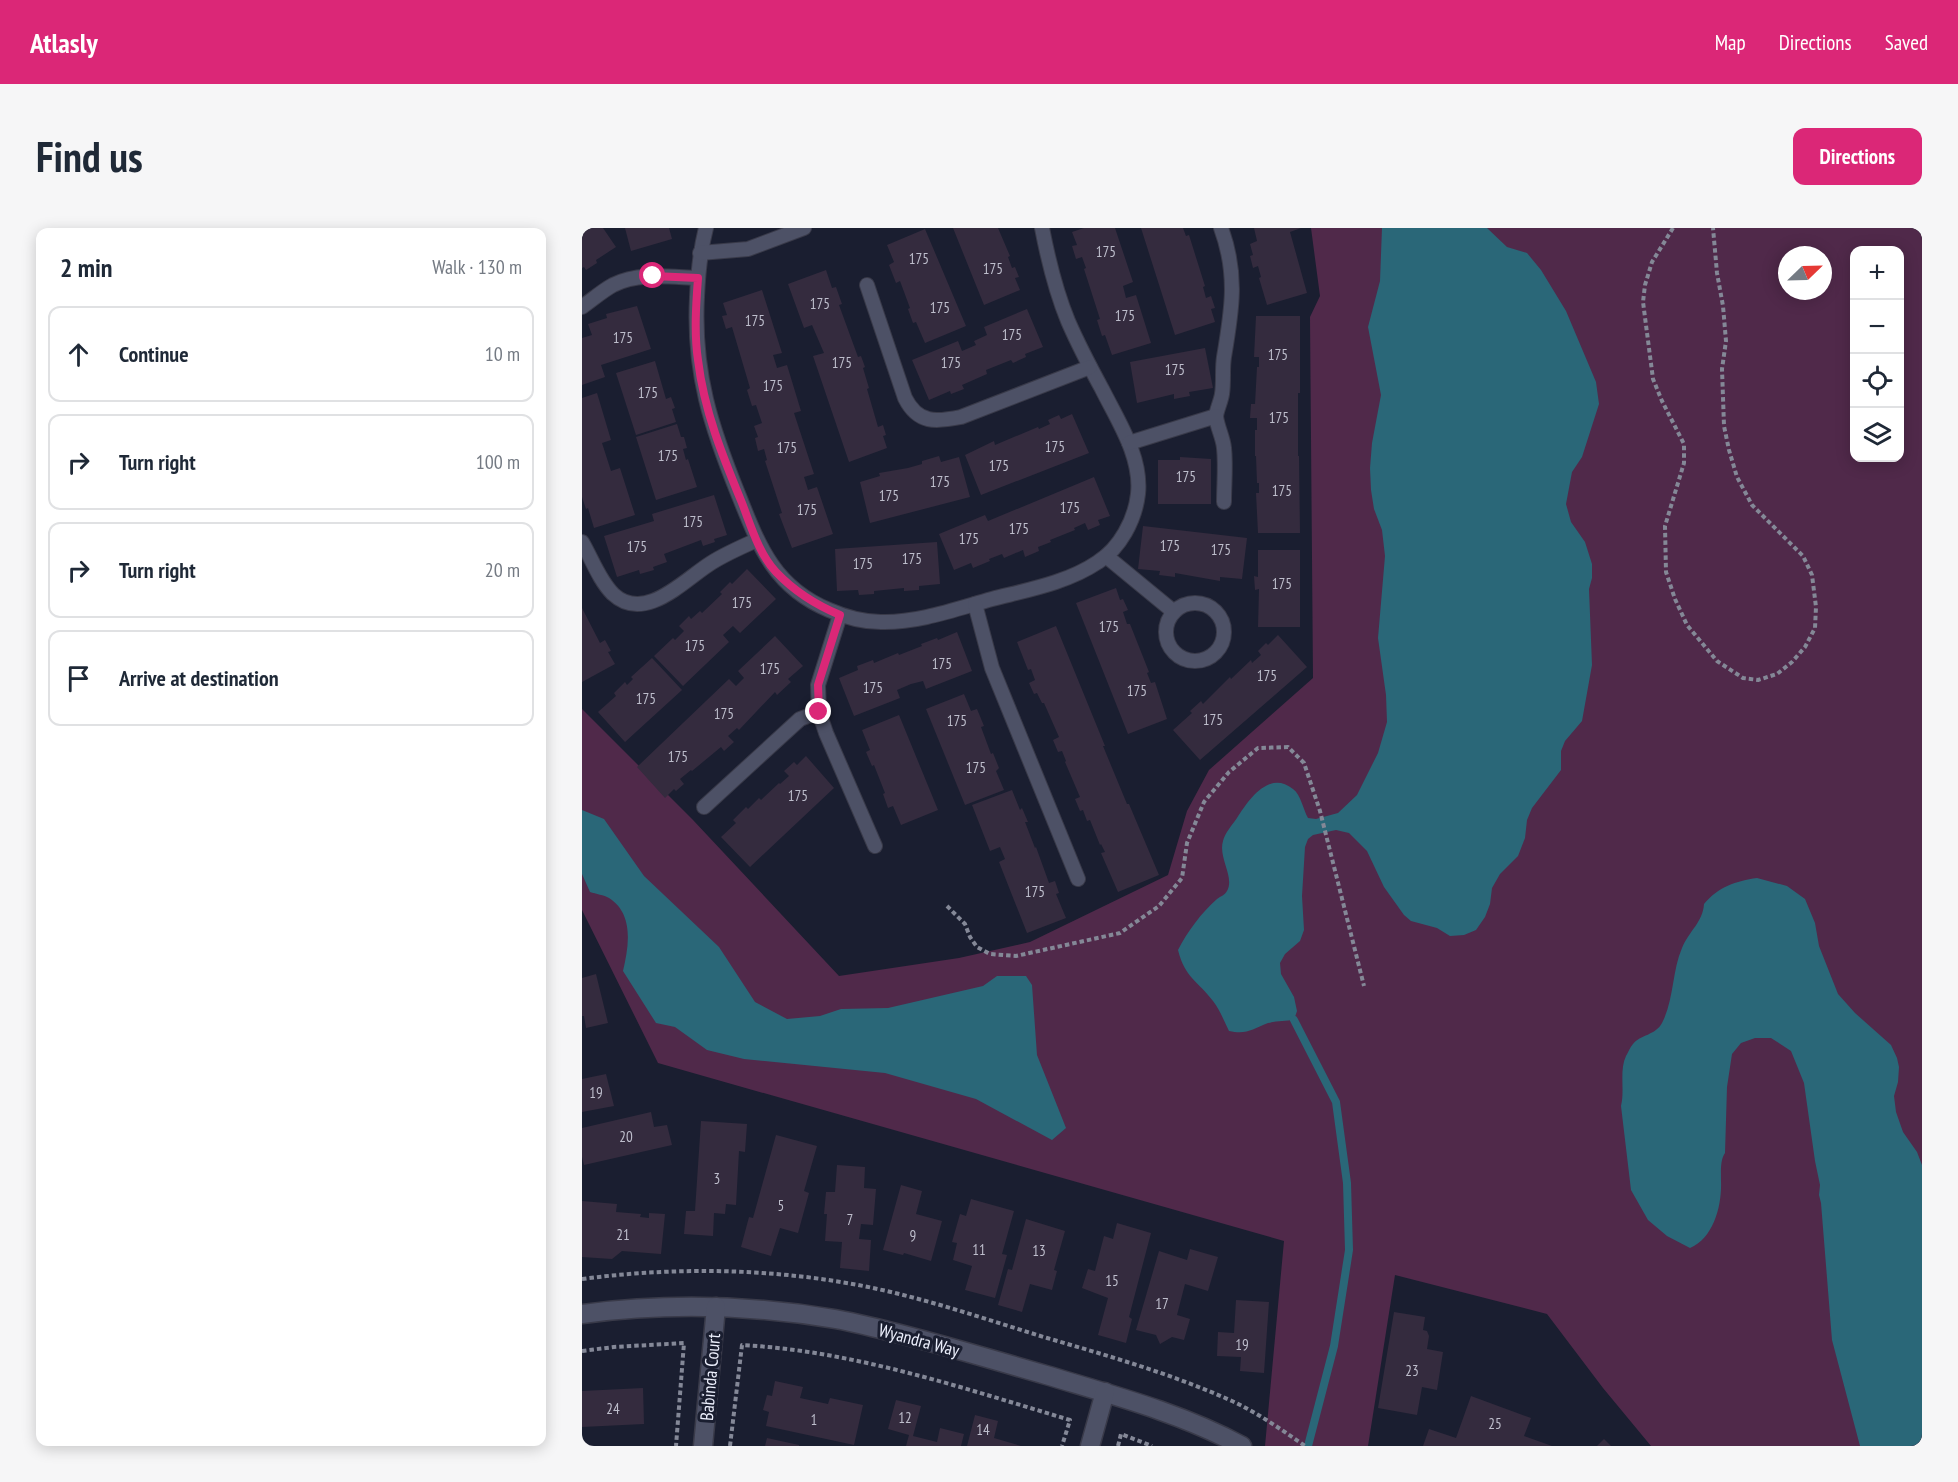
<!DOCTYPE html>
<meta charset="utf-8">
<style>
body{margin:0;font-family:"PT Sans Narrow",sans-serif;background:#f6f6f7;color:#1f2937}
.controls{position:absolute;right:18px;top:18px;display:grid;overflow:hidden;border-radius:12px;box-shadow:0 3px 15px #0003}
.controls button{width:54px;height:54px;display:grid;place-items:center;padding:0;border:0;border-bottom:2px solid #e0e1e3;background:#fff;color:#1f2937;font:30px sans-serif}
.compass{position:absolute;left:1196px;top:18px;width:54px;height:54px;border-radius:50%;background:#fff;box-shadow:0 3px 15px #0003;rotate:67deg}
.stop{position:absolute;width:18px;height:18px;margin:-14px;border:4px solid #db2777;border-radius:50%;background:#fff}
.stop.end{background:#db2777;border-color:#fff;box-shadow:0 2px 6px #0008}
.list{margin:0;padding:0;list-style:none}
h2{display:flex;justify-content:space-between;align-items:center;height:78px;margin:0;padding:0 24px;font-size:26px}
h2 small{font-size:20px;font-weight:400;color:#747a83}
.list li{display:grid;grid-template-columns:39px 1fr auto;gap:18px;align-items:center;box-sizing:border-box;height:96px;margin:0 12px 12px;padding:0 12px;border:2px solid #e0e1e3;border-radius:12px}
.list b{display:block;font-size:22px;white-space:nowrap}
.list em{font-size:20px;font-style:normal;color:#747a83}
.icon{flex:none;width:33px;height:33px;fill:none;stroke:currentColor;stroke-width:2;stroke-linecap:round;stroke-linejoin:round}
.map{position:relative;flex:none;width:1340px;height:1218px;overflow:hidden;border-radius:12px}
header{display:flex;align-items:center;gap:36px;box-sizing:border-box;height:84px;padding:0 30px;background:#db2777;color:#fff}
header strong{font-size:28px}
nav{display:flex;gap:33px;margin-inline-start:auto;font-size:21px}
.intro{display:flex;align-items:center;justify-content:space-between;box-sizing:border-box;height:144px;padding:0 36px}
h1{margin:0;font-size:42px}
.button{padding:15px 27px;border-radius:12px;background:#db2777;color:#fff;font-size:21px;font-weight:700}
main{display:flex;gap:36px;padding:0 36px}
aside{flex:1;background:#fff;border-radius:12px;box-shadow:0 3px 15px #0003}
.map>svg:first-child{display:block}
</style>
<header>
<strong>Atlasly</strong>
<nav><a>Map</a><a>Directions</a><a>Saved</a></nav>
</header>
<div class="intro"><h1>Find us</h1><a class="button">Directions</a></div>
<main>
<aside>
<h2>2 min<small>Walk · 130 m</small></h2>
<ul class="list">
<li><svg class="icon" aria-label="ahead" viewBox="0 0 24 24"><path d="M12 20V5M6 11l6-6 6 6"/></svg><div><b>Continue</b></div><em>10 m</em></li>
<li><svg class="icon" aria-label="right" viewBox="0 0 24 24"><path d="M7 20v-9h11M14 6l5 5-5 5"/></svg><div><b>Turn right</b></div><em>100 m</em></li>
<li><svg class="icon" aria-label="right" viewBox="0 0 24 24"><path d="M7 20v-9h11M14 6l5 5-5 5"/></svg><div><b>Turn right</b></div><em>20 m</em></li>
<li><svg class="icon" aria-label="arrive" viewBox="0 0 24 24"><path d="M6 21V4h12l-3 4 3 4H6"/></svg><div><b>Arrive at destination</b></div></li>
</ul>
</aside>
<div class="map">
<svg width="1340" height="1218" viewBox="0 0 1340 1218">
<rect width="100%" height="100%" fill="#1a1e30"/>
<path fill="#50294a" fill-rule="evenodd" d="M729 0H1340V1218H1069L1021 1160 965 1086 813 1047 786 1218H683L702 1013 76 835 0 682V481L111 592 257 748 377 730 448 714 586 647 605 583 627 542 731 450 728 89 738 68ZM1272 22H1318V230H1272ZM1205 27H1241V63H1205Z"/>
<g fill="#2a6778">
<path d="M800 0H905L925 19 945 25 959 42 984 83 1014 154 1017 176 1000 229 990 244 984 276 989 294 1003 314 1010 336V350L1007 361 1010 437 1000 493 983 513 979 523V542L950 580 945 592 943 610 936 628 918 646 910 660 908 676 903 689 894 702 882 707 868 708 855 700 829 693 822 687 802 659 785 623 767 605 754 602 731 607 726 611 723 619 720 668 722 702 718 713 703 726 698 735 699 746 712 769 715 783 712 792C704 793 694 793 686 795 670 801 665 807 647 803 642 793 638 782 631 773 616 753 603 750 596 722 605 704 620 684 635 671 639 668 643 667 645 663 653 649 636 630 641 613 643 605 650 597 655 590 667 571 687 542 711 561 719 567 721 581 726 590L734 591 756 585 775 567 796 525 805 494 804 467 796 410 803 328 800 302 792 281 789 262 788 240 790 215 799 167 786 99 798 53Z"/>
<path d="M0 582 22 591 62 648 137 719 173 774 205 791 238 788 259 781 306 780 401 758 415 748H444L450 757 455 827 484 900 470 912 394 871 303 845 162 831 125 822 93 799 74 795 41 743C47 718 52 686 27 670 22 667 14 666 8 664L0 646Z"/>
<path d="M1175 650 1205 658 1223 671 1233 695 1237 718 1256 766 1273 785 1309 817 1315 830 1317 839 1316 854 1312 868 1314 884 1321 904 1335 924 1340 937V1218H1278L1250 1112 1239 975 1237 967 1238 957 1233 933 1222 855 1209 823 1189 810H1173L1159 815 1150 826 1145 859 1143 925C1138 932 1139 944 1139 953 1140 977 1132 1010 1108 1020L1085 1008 1066 992 1049 962 1039 878C1043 862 1037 843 1044 828 1046 825 1048 819 1051 816 1058 807 1074 807 1080 795 1092 772 1090 743 1100 720 1107 703 1121 694 1122 676 1136 659 1154 653 1175 650Z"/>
</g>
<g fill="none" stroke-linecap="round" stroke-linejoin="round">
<path stroke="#2a6778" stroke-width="8" d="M712 792 754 874 765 955 767 1022 752 1118 726 1218"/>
</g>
<g fill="#342b3e">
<path d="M0 0H21L34 19 14 32 15 35 4 42 2 39 0 40Z"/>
<path d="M43 0H87L90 11 49 23Z"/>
<path d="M371 0H416L428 28 426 29 430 40 433 39 437 49 433 50 438 62 402 77Z"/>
<path d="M502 0H533L551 54 541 58 544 70 554 67 569 115 530 127 523 107 520 108 515 92 518 91 502 41 504 40 500 29 494 31 490 18 495 17 490 4Z"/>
<path d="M559 0H601L604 8 607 7 623 58 621 59 624 70 629 68 633 80 629 81 633 94 593 107Z"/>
<path d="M672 0H719L708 4 725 65 685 77 677 50 679 49 676 38 671 40 668 28 671 27 668 16 675 13Z"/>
<path d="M343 1 384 98 343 115 334 94 331 95 326 81 328 80 318 53 314 55 307 37 312 34 305 17Z"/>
<path d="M244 42 250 60 254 59 260 76 257 77 276 129 279 128 283 139 281 140 287 160 285 161 296 199 301 197 304 207 301 208 305 220 267 234 231 128 242 125 230 97 222 100 206 56Z"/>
<path d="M180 62 200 125 191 127 195 140 205 137 219 183 212 185 232 246 222 249 226 262 235 259 251 306 210 320 197 286 200 285 183 233 185 232 182 221 176 223 173 210 176 209 172 198 180 195 174 177 170 178 165 162 168 160 150 99 144 101 140 88 145 87 141 75Z"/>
<path d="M55 78 69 121 19 137 23 149 0 157V110L10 107 6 96 25 90 24 86Z"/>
<path d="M445 81 461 119 443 126 444 129 431 135 429 132 404 142 405 146 380 157 382 161 369 166 368 163 347 172 330 132 376 113 380 123 394 117 392 113 405 107 402 99Z"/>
<path d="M674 88H718V165H716V228H717L718 305H676L674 265H677V255H675L674 228H673V202H675V190H668L669 176H673L675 139H677V129H672Z"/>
<path d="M623 120 631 160 607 164 608 168 592 171V166L555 175 548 134Z"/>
<path d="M73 133 84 171 89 169 93 180 90 181 94 194 54 207 34 145Z"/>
<path d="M15 165 29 212 20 215 29 243 38 240 53 287 12 300 6 280 4 281 0 269V170Z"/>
<path d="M490 186 507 225 399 267 383 227 412 213 413 217 456 199 457 201 468 196 466 192 477 187 479 191Z"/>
<path d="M95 196 99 209H102L105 220 101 221 104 232 106 231 115 259 74 272 54 209Z"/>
<path d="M357 228 359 234 377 229 388 269 288 295 278 254 298 248 297 245 326 240 340 236V233Z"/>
<path d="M598 229 629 231V276H576V232H598Z"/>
<path d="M512 249 528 288 516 292 518 297 506 302 503 295 492 300 493 302 468 312 469 314 456 319 457 323 443 329 441 322 422 330 420 326 407 331 408 333 391 340 389 335 372 342 357 306 403 287 406 293Z"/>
<path d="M132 267 145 307 132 311 133 314 121 318 119 312 82 326 85 334 71 339 72 342 58 346 57 342 35 349 22 308 72 293 70 286Z"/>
<path d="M561 298 665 310 660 351 638 349V353L593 345V349L577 347 578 343 556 341Z"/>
<path d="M355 314 358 356 337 358V362L322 363V360L292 363V366L277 367 276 362 255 363 253 321Z"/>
<path d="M676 322H718V399H676L677 361 673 362 672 348 676 349Z"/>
<path d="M165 341 194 371 158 405 151 398 141 407 147 414 101 458 72 428 91 410 93 412 102 403 97 398 107 388 109 391 118 383 120 385 140 366 138 364 148 354 150 356Z"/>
<path d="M534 360 538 372 541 371 546 382 541 384 545 396H548L567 444 565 445 569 455 573 454 585 491 546 506 494 375Z"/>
<path d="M0 380 18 415 23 412 29 423 26 424 33 436 0 454Z"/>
<path d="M474 398 523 518H521L545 576H547L577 647 536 664 519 625 523 624 519 616 518 617 508 592 505 593 501 582 498 583 493 571 498 569 483 534 484 533 480 523 476 524 471 512 477 509 462 475H460L455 465 452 466 447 455 453 452 449 441 446 442 435 414Z"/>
<path d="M375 404 390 443 344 461 341 453 329 456 315 462 318 470 272 488 257 450 276 442 275 438 291 432 292 435 316 425 317 427 340 418 339 416 355 410 356 412Z"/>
<path d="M696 407 725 439 618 532 591 502 610 485 608 483 619 473 621 476 648 449 649 451 669 432 670 435 679 427 676 423 684 415 686 417Z"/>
<path d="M193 408 221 438 206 451 209 454 195 467 193 464 157 502 155 500 146 508 152 514 142 523 139 519 110 543 109 542 98 551 102 556 94 563 92 561 83 570 55 539 147 451 154 458 162 450 156 443Z"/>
<path d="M70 430 100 462 43 514 16 484 34 468 32 465 43 454 45 457 51 451 49 449Z"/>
<path d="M382 466 389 483 395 481 402 498 399 499 409 526 411 525 417 540 414 543 422 562 383 577 344 481Z"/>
<path d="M317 487 356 582 319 597 311 578 306 580 301 566 303 565 292 537 290 538 284 524 288 522 280 502Z"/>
<path d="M224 528 252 560 168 639 139 609 154 595 151 592 164 579 166 581 177 570 179 572 197 555 198 556 207 548 202 543 212 534 215 537Z"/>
<path d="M430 562 438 582 440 580 446 594H443L453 620 454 619 467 655 473 653 477 665 474 666 484 690 445 705 417 634 423 631 418 619 408 623 390 577Z"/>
<path d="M14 746 26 795 4 800 2 788H0V750Z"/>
<path d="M24 846 32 878 0 884V851Z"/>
<path d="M69 884 72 899 85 897 90 917 2 937 0 929V900Z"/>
<path d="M119 893 165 896 163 924 157 923 154 977 144 976 143 986 132 985 131 1008 102 1006 104 983H113Z"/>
<path d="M194 907 235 918 222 963 227 965 216 1005 198 1000 189 1028 159 1019 167 989 171 990Z"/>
<path d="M255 937 283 939 282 960 294 961 291 997 279 996 277 1011 289 1012 287 1043 258 1040 260 1014 243 1013 245 986H242L244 964H253Z"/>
<path d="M319 957 340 963 334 986 360 993 349 1033 322 1025 321 1027 301 1022Z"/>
<path d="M389 971 432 983 420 1026 425 1027 413 1070 383 1062 390 1038 371 1032 375 1015 370 1014 378 986 384 988Z"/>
<path d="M0 973 35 976 34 984 59 986 58 989 67 990V985L83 986 79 1026 40 1023 30 1031 0 1029Z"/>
<path d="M444 991 483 1003 472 1042 475 1043 470 1062 448 1056 440 1084 416 1077 426 1041 430 1042Z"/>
<path d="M535 995 569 1005 547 1089 550 1091 544 1115 516 1107 526 1070 500 1060 506 1041 513 1043 522 1008 531 1011Z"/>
<path d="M608 1021 636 1029 626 1063 603 1056 595 1087 608 1091 602 1112 590 1109 578 1116 574 1107 554 1102 577 1023 605 1032Z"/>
<path d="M654 1072 687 1074 682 1145 658 1143 659 1129 635 1128 636 1104 652 1105Z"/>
<path d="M812 1084 843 1089 841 1102 845 1103 847 1108 845 1121 861 1124 855 1162 840 1159 835 1187 796 1180Z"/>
<path d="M193 1153 221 1159 218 1170 246 1176 248 1170 281 1177 272 1217 184 1198 187 1184 181 1182 185 1167 190 1168Z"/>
<path d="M61 1160 62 1196 0 1199V1163Z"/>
<path d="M889 1168 949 1190 942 1208 970 1218H841L847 1201 874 1210Z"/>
<path d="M314 1172 339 1178 331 1208 355 1214 358 1200 382 1206 379 1218H324L327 1207 306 1201Z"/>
<path d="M393 1187 416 1193 412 1210 439 1218H385Z"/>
<path d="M185 1210 217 1217V1218H183Z"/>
<path d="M1022 1211 1029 1218H1015Z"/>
</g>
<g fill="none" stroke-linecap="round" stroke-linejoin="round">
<g stroke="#393a49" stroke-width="16">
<g id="lane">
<path d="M124 0C118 23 116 46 115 69 111 145 129 199 157 268 177 318 192 359 247 382 263 389 281 394 299 394 336 395 374 381 410 371 445 362 485 355 516 334 538 320 553 292 556 266 560 229 536 193 520 161 508 139 496 116 486 93 474 64 466 31 460 0"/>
<path d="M118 25 166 21 222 0"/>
<path d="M285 57 323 170C336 196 354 194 379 189L508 139"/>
<path d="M0 79C10 72 20 63 31 57 57 44 88 49 116 50"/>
<path d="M634 188C635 181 639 173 640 166 642 153 640 141 642 129 650 82 656 46 639 0"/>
<path d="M547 215 634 188C635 199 641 209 642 220 644 238 642 256 642 274"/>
<path d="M0 314C10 331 17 352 31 366 63 396 103 351 129 335 143 326 159 319 175 312"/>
<path d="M524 328 592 384"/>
<circle cx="613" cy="404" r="29"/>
<path d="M393 376 410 440 496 651"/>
<path d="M258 387 236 457 237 484 244 505 293 618"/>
<path d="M122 579 218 491 237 484"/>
</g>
</g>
<g stroke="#393a49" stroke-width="21">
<g id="street">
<path d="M0 1086C84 1075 170 1077 253 1091 271 1094 289 1099 306 1103 359 1116 411 1132 464 1147 530 1167 599 1185 660 1218"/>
<path d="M121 1218 134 1079"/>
<path d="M508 1218 523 1164"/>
</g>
</g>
<g stroke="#848897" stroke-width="4" stroke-dasharray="4.5 3" stroke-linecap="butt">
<path d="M1091 0 1070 34 1063 57 1061 74 1071 151 1080 173 1102 216V235L1083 298 1084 344 1093 371 1105 397 1135 433 1161 450 1176 452 1195 446 1210 434 1223 419 1233 400 1234 379 1230 347 1221 328 1170 277 1155 249 1147 222 1142 198 1140 141 1144 113 1141 78 1135 45 1131 0"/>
<path d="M365 678 383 696 388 709 395 719 408 726 434 728 538 705 577 678 600 650 605 615 622 574 647 544 676 520 706 519 722 535 738 583 782 758"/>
<path d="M0 1051C92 1039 185 1040 276 1057 340 1069 403 1091 465 1110 527 1128 590 1146 650 1173 676 1185 700 1202 723 1218"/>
<path d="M0 1123 32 1119 102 1115 94 1218"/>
<path d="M148 1218 160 1117C272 1123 381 1160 488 1192L480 1218"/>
<path d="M536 1218 539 1206 570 1218"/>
</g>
<use href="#lane" stroke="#4d5166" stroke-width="14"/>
<use href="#street" stroke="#4d5166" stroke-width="18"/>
</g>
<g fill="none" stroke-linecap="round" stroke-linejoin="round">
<path stroke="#db2777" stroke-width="8" d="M71 48 116 50C114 77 112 105 116 132 122 183 141 229 160 275 169 298 177 326 194 344 213 364 234 377 258 387L236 457 237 484"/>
</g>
<g text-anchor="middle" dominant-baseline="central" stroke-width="6" stroke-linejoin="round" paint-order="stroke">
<g font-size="15" fill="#bebecc">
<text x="524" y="23">175</text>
<text x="337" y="30">175</text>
<text x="411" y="40">175</text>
<text x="238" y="75">175</text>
<text x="358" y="79">175</text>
<text x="543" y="87">175</text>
<text x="173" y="92">175</text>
<text x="430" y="106">175</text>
<text x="41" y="109">175</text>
<text x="696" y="126">175</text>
<text x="260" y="134">175</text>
<text x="369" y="134">175</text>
<text x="593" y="141">175</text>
<text x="191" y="157">175</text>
<text x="66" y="164">175</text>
<text x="697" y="189">175</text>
<text x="473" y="218">175</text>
<text x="205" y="219">175</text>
<text x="86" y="227">175</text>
<text x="417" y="237">175</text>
<text x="604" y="248">175</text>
<text x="358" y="253">175</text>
<text x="700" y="262">175</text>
<text x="307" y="267">175</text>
<text x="488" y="279">175</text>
<text x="225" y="281">175</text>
<text x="111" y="293">175</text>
<text x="437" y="300">175</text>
<text x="387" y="310">175</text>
<text x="588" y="317">175</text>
<text x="55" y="318">175</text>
<text x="639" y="321">175</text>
<text x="330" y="330">175</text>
<text x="281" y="335">175</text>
<text x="700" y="355">175</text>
<text x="160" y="374">175</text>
<text x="527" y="398">175</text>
<text x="113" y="417">175</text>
<text x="360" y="435">175</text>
<text x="188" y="440">175</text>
<text x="685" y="447">175</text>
<text x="291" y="459">175</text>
<text x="555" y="462">175</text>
<text x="64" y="470">175</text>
<text x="142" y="485">175</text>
<text x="631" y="491">175</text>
<text x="375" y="492">175</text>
<text x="96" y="528">175</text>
<text x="394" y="539">175</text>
<text x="216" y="567">175</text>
<text x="453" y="663">175</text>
<text x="14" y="864">19</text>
<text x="44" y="908">20</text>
<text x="135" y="950">3</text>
<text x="199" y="977">5</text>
<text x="268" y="991">7</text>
<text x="41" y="1006">21</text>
<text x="331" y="1007">9</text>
<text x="397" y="1021">11</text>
<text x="457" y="1022">13</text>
<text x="530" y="1052">15</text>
<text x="580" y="1075">17</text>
<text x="660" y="1116">19</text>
<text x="830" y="1142">23</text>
<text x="31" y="1180">24</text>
<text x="323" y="1189">12</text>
<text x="232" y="1191">1</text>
<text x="913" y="1195">25</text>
<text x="401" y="1201">14</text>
</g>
<g font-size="18" fill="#eceffc" stroke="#1a1e30">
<text transform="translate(337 1112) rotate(15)">Wyandra Way</text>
<text transform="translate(128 1149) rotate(-85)">Babinda Court</text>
</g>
</g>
</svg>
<div class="controls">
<button>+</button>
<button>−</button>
<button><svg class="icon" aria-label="locate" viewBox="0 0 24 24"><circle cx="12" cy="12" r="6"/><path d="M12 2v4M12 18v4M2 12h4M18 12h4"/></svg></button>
<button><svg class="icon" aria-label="layers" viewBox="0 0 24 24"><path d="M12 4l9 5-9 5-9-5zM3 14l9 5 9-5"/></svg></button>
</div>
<svg class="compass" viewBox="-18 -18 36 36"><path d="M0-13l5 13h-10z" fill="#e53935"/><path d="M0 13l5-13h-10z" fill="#747a83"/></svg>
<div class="stop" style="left:71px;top:48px"></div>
<div class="stop end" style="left:237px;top:484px"></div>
</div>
</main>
